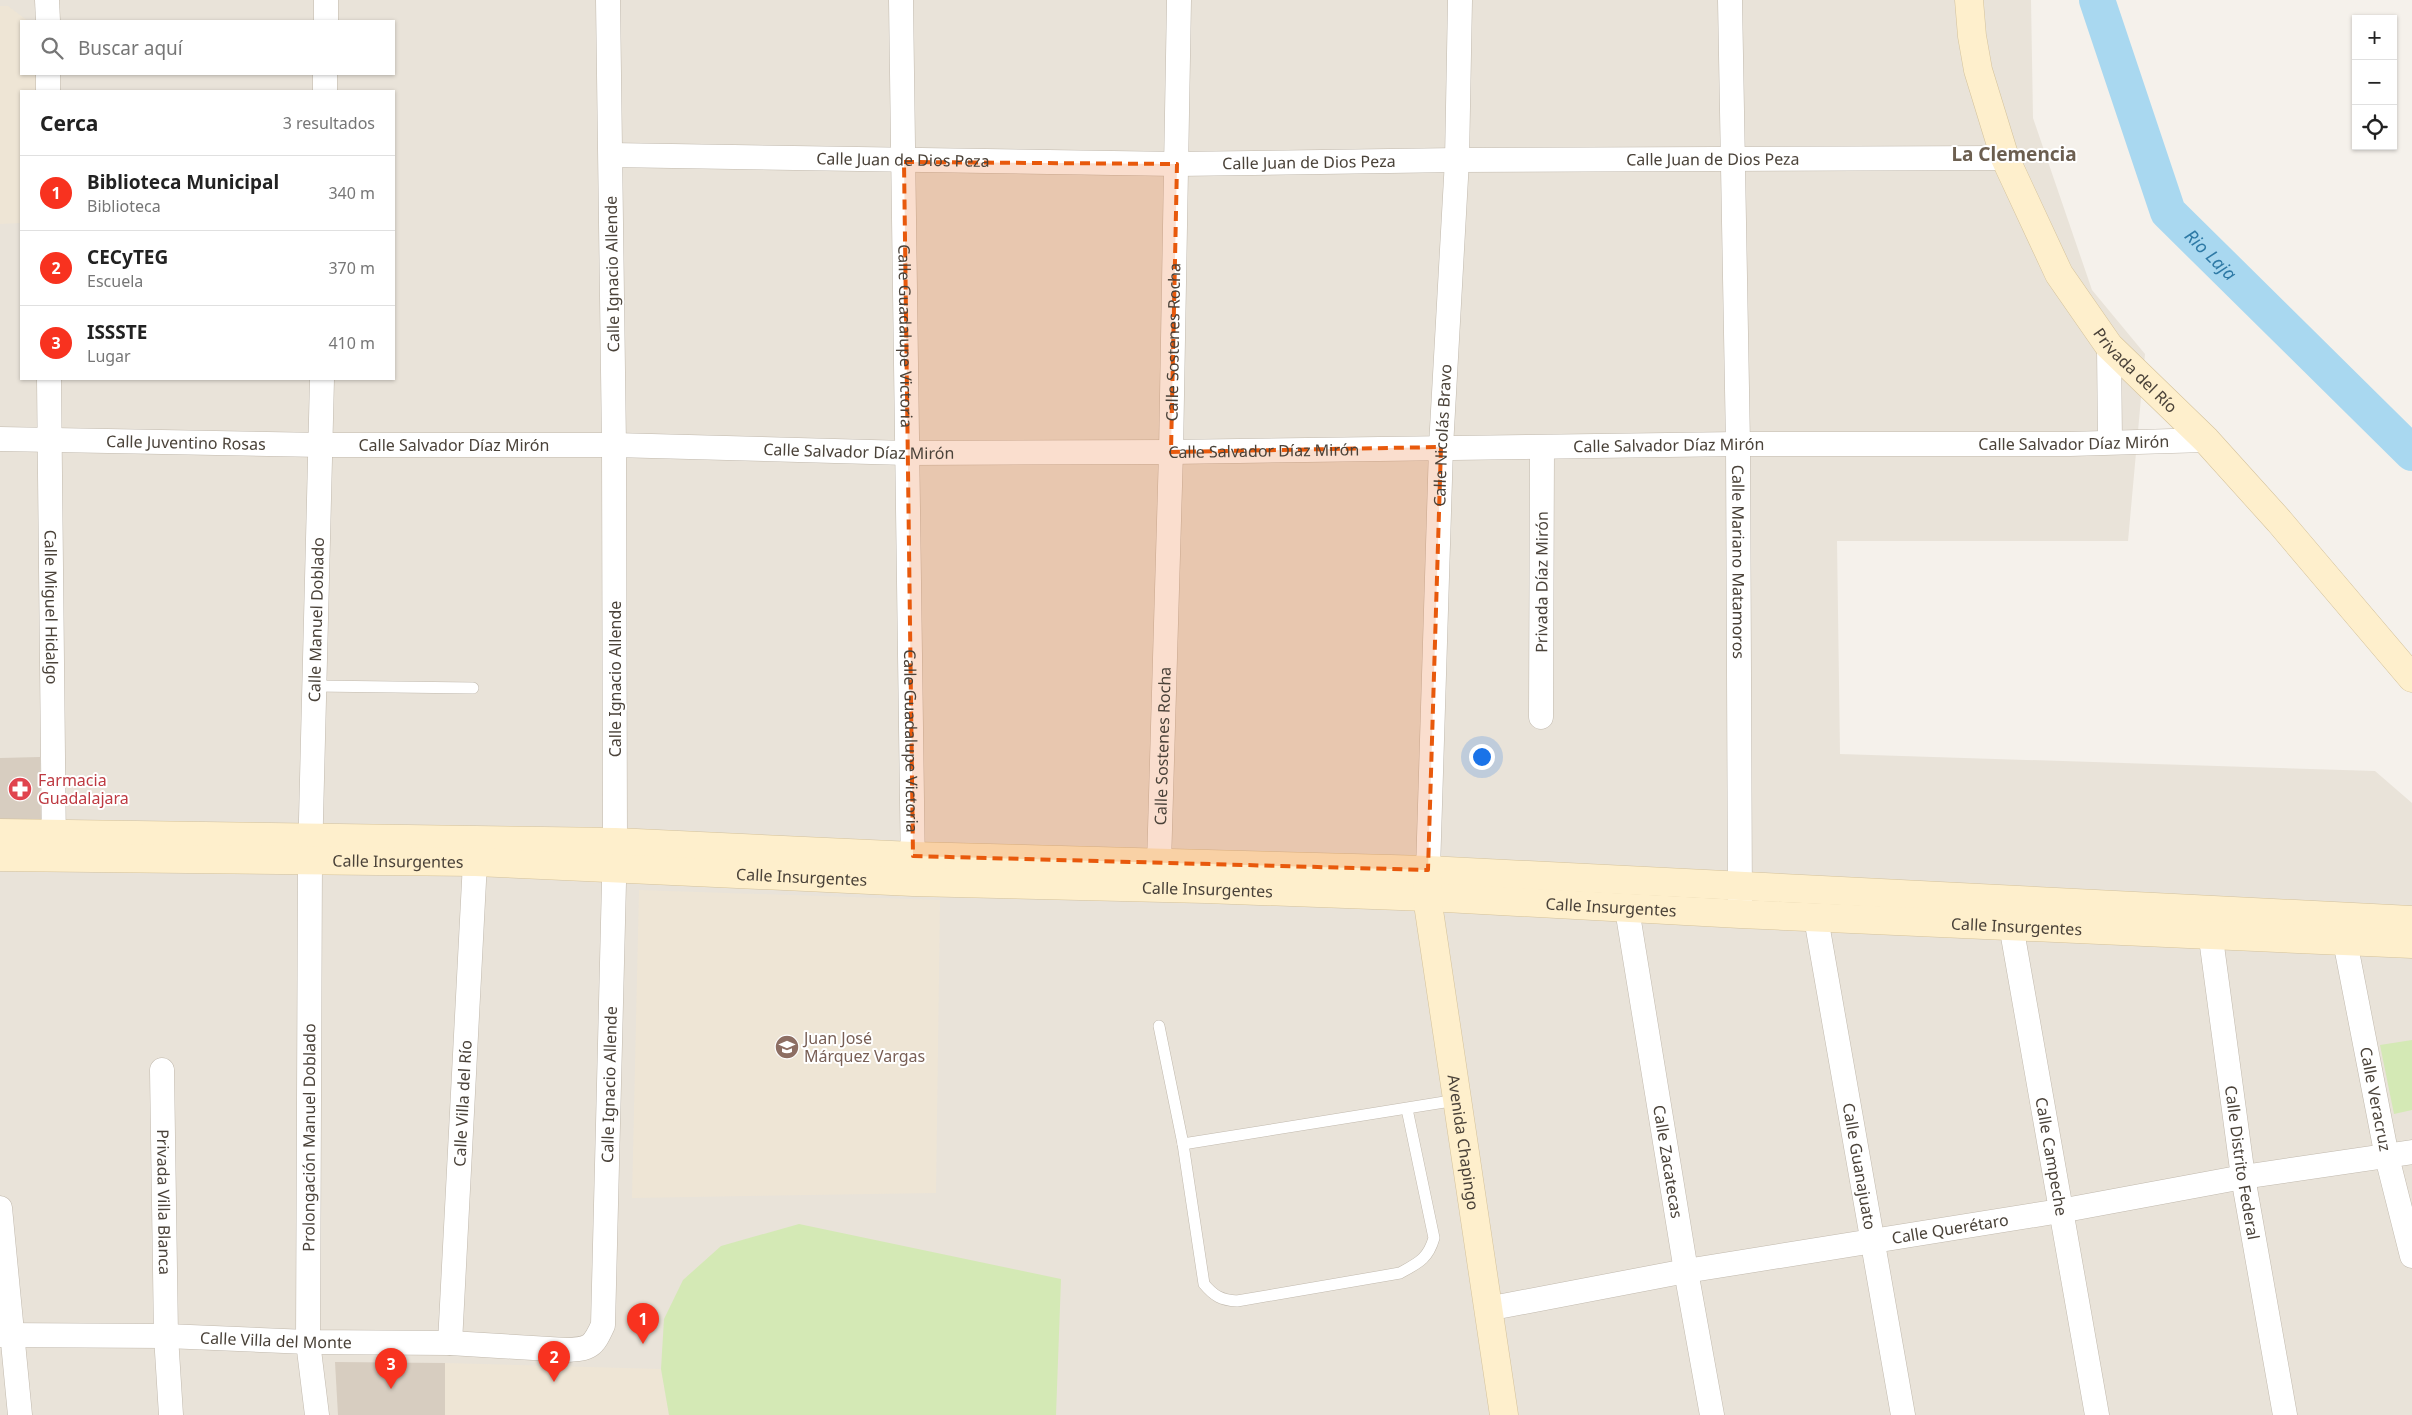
<!DOCTYPE html>
<html lang="es">
<meta charset="utf-8">
<style>
body{margin:0;font-family:"Noto Sans",sans-serif;background:#f6f6f6;color:#222}
.controls{position:absolute;right:15px;top:15px;display:grid;overflow:hidden;border-radius:0px;box-shadow:0 1px 4px #0004}
.controls button{width:45px;height:45px;display:grid;place-items:center;padding:0;border:0;border-bottom:1px solid #e0e0e0;background:#fff;color:#222;font:25px sans-serif}
.you{position:absolute;left:1481px;top:756px;width:18px;height:18px;margin:-12px;border:4px solid #fff;border-radius:50%;background:#1a73e8;box-shadow:0 0 0 8px #1a73e833}
.badge{display:grid;place-items:center;width:32px;height:32px;border-radius:50%;background:#f8321f;color:#fff;font-size:16px;font-weight:700}
.pin{position:absolute;translate:-50% -41px;filter:drop-shadow(0 1px 2px #0008)}
.pin::after{content:'';position:absolute;top:26px;width:18px;height:15px;background:inherit;clip-path:polygon(0 0,100% 0,50% 100%)}
.list{margin:0;padding:0;list-style:none}
h2{display:flex;justify-content:space-between;align-items:center;height:65px;margin:0;padding:0 20px;font-size:21px}
h2 small{font-size:16px;font-weight:400;color:#767676}
.list li{display:grid;grid-template-columns:32px 1fr auto;gap:15px;align-items:center;box-sizing:border-box;height:75px;padding:0 20px;border-top:1px solid #e0e0e0}
.list b{display:block;font-size:19px;white-space:nowrap}
.list p{margin:0;font-size:16px;white-space:nowrap;color:#767676}
.list em{font-size:16px;font-style:normal;color:#767676}
.icon{flex:none;width:28px;height:28px;fill:none;stroke:currentColor;stroke-width:2;stroke-linecap:round;stroke-linejoin:round}
.map{position:relative;flex:none;width:2412px;height:1415px;overflow:hidden}
.search{position:absolute;background:#fff;box-shadow:0 1px 4px #0004;left:20px;top:20px;width:375px;height:55px;display:flex;align-items:center;gap:12px;box-sizing:border-box;padding:0 18px;border-radius:0px;color:#767676;font-size:19px}
.panel{position:absolute;background:#fff;box-shadow:0 1px 4px #0004;left:20px;top:90px;width:375px;height:290px;border-radius:0px}
.map>svg:first-child{display:block}
</style>
<div class="map">
<svg width="2412" height="1415" viewBox="0 0 2412 1415">
<rect width="100%" height="100%" fill="#f5f1eb"/>
<path fill="#e9e3d9" fill-rule="evenodd" d="M0 0H2031L2033 118 2092 290 2145 354 2128 541H1837L1840 754 2375 771 2412 803V1415H0ZM21 21H394V74H21ZM21 91H394V379H21Z"/>
<g fill="#eee5d5">
<path d="M0 6H8L28 21H21V74H43V91H21V223L0 224Z"/>
<path d="M639 890 940 900 936 1193 632 1198Z"/>
<path d="M445 1363 661 1369 669 1415H445Z"/>
</g>
<g fill="#d4e9b5">
<path d="M2412 1040V1110L2394 1114 2380 1045Z"/>
<path d="M799 1224 1061 1279 1056 1415H669L661 1369 664 1319 683 1280 721 1246Z"/>
</g>
<g fill="none" stroke-linecap="round" stroke-linejoin="round">
<path stroke="#a9d8f0" stroke-width="36" id="s1" d="M2097 0 2168 212 2412 453"/>
</g>
<g fill="#d7cdc0">
<path d="M40 757 41 821 0 820V758Z"/>
<path d="M335 1362 445 1363V1415H338Z"/>
</g>
<g fill="none" stroke-linecap="round" stroke-linejoin="round">
<g stroke="#c1b9ad" stroke-width="12">
<g id="lane">
<path d="M315 686 473 688"/>
<path d="M1159 1026 1183 1144 1204 1284C1214 1296 1221 1300 1237 1301L1400 1273C1418 1263 1428 1259 1434 1238L1407 1109"/>
<path d="M1183 1144 1457 1100"/>
</g>
</g>
<g stroke="#c1b9ad" stroke-width="25">
<g id="street">
<path d="M47 0 48 21"/>
<path id="s2" d="M901 0 913 873"/>
<path id="s3" d="M1730 0 1738 444 1740 905"/>
<path d="M326 21V0"/>
<path d="M48 74V91"/>
<path d="M325 91V74"/>
<path id="s4" d="M611 155 1177 164 1457 160 2005 158"/>
<path d="M2109 346 2110 442"/>
<path id="s5" d="M49 379 54 852"/>
<path id="s6" d="M0 439 322 445H614L907 453 1171 452 1738 444H2070L2206 440"/>
<path id="s7" d="M1541 717 1542 448"/>
<path id="s8" d="M1159 864 1171 452 1179 0"/>
<path id="s9" d="M1428 870 1441 447 1457 160 1460 0"/>
<path id="s10" d="M2011 908V925L2097 1415"/>
<path id="s11" d="M1627 909 1686 1271 1712 1415"/>
<path id="s12" d="M2208 916 2243 1177 2285 1415"/>
<path id="s13" d="M1816 918 1903 1415"/>
<path id="s14" d="M2345 941 2387 1157 2412 1256"/>
<path id="s15" d="M162 1070 166 1336 171 1415"/>
<path d="M0 1208 20 1415"/>
<path id="s16" d="M1487 1309 1686 1271 2060 1211 2243 1177 2412 1152"/>
<path id="s17" d="M0 1335 166 1336 308 1342 450 1343 566 1350C590 1349 593 1347 603 1325L615 842 614 445 608 0"/>
<path id="s18" d="M450 1343 475 862"/>
<path id="s19" d="M317 1415 308 1342 310 859 322 379"/>
</g>
</g>
<g stroke="#d4c29b" stroke-width="29">
<g id="secondary">
<path id="s20" d="M1969 0 1972 36 1978 70 2005 158 2059 274 2109 346 2206 440 2279 521 2412 678"/>
<path d="M0 833 615 842 913 856 1428 870 2412 920"/>
<path id="s21" d="M0 857 475 862 913 882 1205 889 1427 897 1740 914 2412 944"/>
<path id="s22" d="M1428 880 1427 897 1504 1415"/>
</g>
</g>
<use href="#lane" stroke="#fff" stroke-width="11"/>
<use href="#street" stroke="#fff" stroke-width="24"/>
<use href="#secondary" stroke="#feefcc" stroke-width="28"/>
</g>
<path fill="#e8590c" fill-opacity="0.2" stroke="#e8590c" stroke-width="4" stroke-dasharray="10 6" stroke-linejoin="round" d="M904 162 1177 164 1171 452 1441 447 1428 870 913 856Z"/>
<defs>
<g id="pharmacy-disc" transform="scale(1.25)"><circle r="9.5" fill="#e0444e" stroke="#fff"/><path d="M-2-6h4v4h4v4h-4v4h-4v-4h-4v-4h4Z" fill="#fff"/></g>
<g id="school-disc" transform="scale(1.25)"><circle r="9.5" fill="#8d6e63" stroke="#fff"/><path d="M0-5L7-2L0 1L-7-2ZM-4 1L0 2.5L4 1V4Q0 6-4 4Z" fill="#fff"/></g>
</defs>
<g fill-rule="evenodd">
<use href="#pharmacy-disc" x="20" y="789"/>
<use href="#school-disc" x="787" y="1047"/>
</g>
<g text-anchor="middle" dominant-baseline="central" stroke-width="4" stroke-linejoin="round" paint-order="stroke">
<g font-size="16" fill="#4a4239" stroke="#fff">
<text stroke="none"><textPath href="#s4" startOffset="1102">Calle Juan de Dios Peza</textPath></text>
<text stroke="none"><textPath href="#s4" startOffset="292">Calle Juan de Dios Peza</textPath></text>
<text stroke="none"><textPath href="#s4" startOffset="698">Calle Juan de Dios Peza</textPath></text>
<text transform="translate(612 274) rotate(-91)">Calle Ignacio Allende</text>
<text stroke="none"><textPath href="#s2" startOffset="336">Calle Guadalupe Victoria</textPath></text>
<text stroke="none"><textPath href="#s8" startOffset="522">Calle Sostenes Rocha</textPath></text>
<text stroke="none"><textPath href="#s20" startOffset="414">Privada del Río</textPath></text>
<text stroke="none"><textPath href="#s9" startOffset="435">Calle Nicolás Bravo</textPath></text>
<text stroke="none"><textPath href="#s6" startOffset="186">Calle Juventino Rosas</textPath></text>
<text stroke="none"><textPath href="#s6" startOffset="2074">Calle Salvador Díaz Mirón</textPath></text>
<text stroke="none"><textPath href="#s6" startOffset="454">Calle Salvador Díaz Mirón</textPath></text>
<text stroke="none"><textPath href="#s6" startOffset="1669">Calle Salvador Díaz Mirón</textPath></text>
<text stroke="none"><textPath href="#s6" startOffset="859">Calle Salvador Díaz Mirón</textPath></text>
<text stroke="none"><textPath href="#s6" startOffset="1264">Calle Salvador Díaz Mirón</textPath></text>
<text stroke="none"><textPath href="#s3" startOffset="562">Calle Mariano Matamoros</textPath></text>
<text stroke="none"><textPath href="#s7" startOffset="135">Privada Díaz Mirón</textPath></text>
<text stroke="none"><textPath href="#s5" startOffset="228">Calle Miguel Hidalgo</textPath></text>
<text stroke="none"><textPath href="#s19" startOffset="796">Calle Manuel Doblado</textPath></text>
<text transform="translate(615 679) rotate(-90)">Calle Ignacio Allende</text>
<text stroke="none"><textPath href="#s2" startOffset="741">Calle Guadalupe Victoria</textPath></text>
<text stroke="none"><textPath href="#s8" startOffset="118">Calle Sostenes Rocha</textPath></text>
<text stroke="none"><textPath href="#s21" startOffset="398">Calle Insurgentes</textPath></text>
<text stroke="none"><textPath href="#s21" startOffset="802">Calle Insurgentes</textPath></text>
<text stroke="none"><textPath href="#s21" startOffset="1208">Calle Insurgentes</textPath></text>
<text stroke="none"><textPath href="#s21" startOffset="1612">Calle Insurgentes</textPath></text>
<text stroke="none"><textPath href="#s21" startOffset="2018">Calle Insurgentes</textPath></text>
<text stroke="none"><textPath href="#s17" startOffset="856">Calle Ignacio Allende</textPath></text>
<text stroke="none"><textPath href="#s14" startOffset="161">Calle Veracruz</textPath></text>
<text stroke="none"><textPath href="#s18" startOffset="240">Calle Villa del Río</textPath></text>
<text stroke="none"><textPath href="#s19" startOffset="278">Prolongación Manuel Doblado</textPath></text>
<text stroke="none"><textPath href="#s22" startOffset="265">Avenida Chapingo</textPath></text>
<text stroke="none"><textPath href="#s10" startOffset="252">Calle Campeche</textPath></text>
<text stroke="none"><textPath href="#s11" startOffset="256">Calle Zacatecas</textPath></text>
<text stroke="none"><textPath href="#s12" startOffset="249">Calle Distrito Federal</textPath></text>
<text stroke="none"><textPath href="#s13" startOffset="252">Calle Guanajuato</textPath></text>
<text stroke="none"><textPath href="#s15" startOffset="132">Privada Villa Blanca</textPath></text>
<text stroke="none"><textPath href="#s16" startOffset="470">Calle Querétaro</textPath></text>
<text stroke="none"><textPath href="#s17" startOffset="276">Calle Villa del Monte</textPath></text>
</g>
<g font-size="16" fill="#be3a42" stroke="#fff" text-anchor="start">
<text x="38" y="780">Farmacia<tspan x="38" dy="18">Guadalajara</tspan></text>
</g>
<g font-size="16" fill="#785e54" stroke="#fff" text-anchor="start">
<text x="804" y="1038">Juan José<tspan x="804" dy="18">Márquez Vargas</tspan></text>
</g>
<g font-size="18" font-style="italic" fill="#2e7aa6" stroke="#fff">
<text stroke="none"><textPath href="#s1" startOffset="284">Rio Laja</textPath></text>
</g>
<g font-size="19" font-weight="bold" fill="#6c5f50" stroke="#fff">
<text x="2014" y="154">La Clemencia</text>
</g>
</g>
</svg>
<div class="controls">
<button>+</button>
<button>−</button>
<button><svg class="icon" aria-label="locate" viewBox="0 0 24 24"><circle cx="12" cy="12" r="6"/><path d="M12 2v4M12 18v4M2 12h4M18 12h4"/></svg></button>
</div>
<div class="you"></div>
<div class="pin badge" style="left:643px;top:1344px">1</div>
<div class="pin badge" style="left:554px;top:1382px">2</div>
<div class="pin badge" style="left:391px;top:1389px">3</div>
<div class="search"><svg class="icon" aria-label="search" viewBox="0 0 24 24"><circle cx="10" cy="10" r="6"/><path d="M15 15l6 6"/></svg>Buscar aquí</div>
<section class="panel">
<h2>Cerca<small>3 resultados</small></h2>
<ul class="list">
<li><span class="badge">1</span><div><b>Biblioteca Municipal</b><p>Biblioteca</p></div><em>340 m</em></li>
<li><span class="badge">2</span><div><b>CECyTEG</b><p>Escuela</p></div><em>370 m</em></li>
<li><span class="badge">3</span><div><b>ISSSTE</b><p>Lugar</p></div><em>410 m</em></li>
</ul>
</section>
</div>
